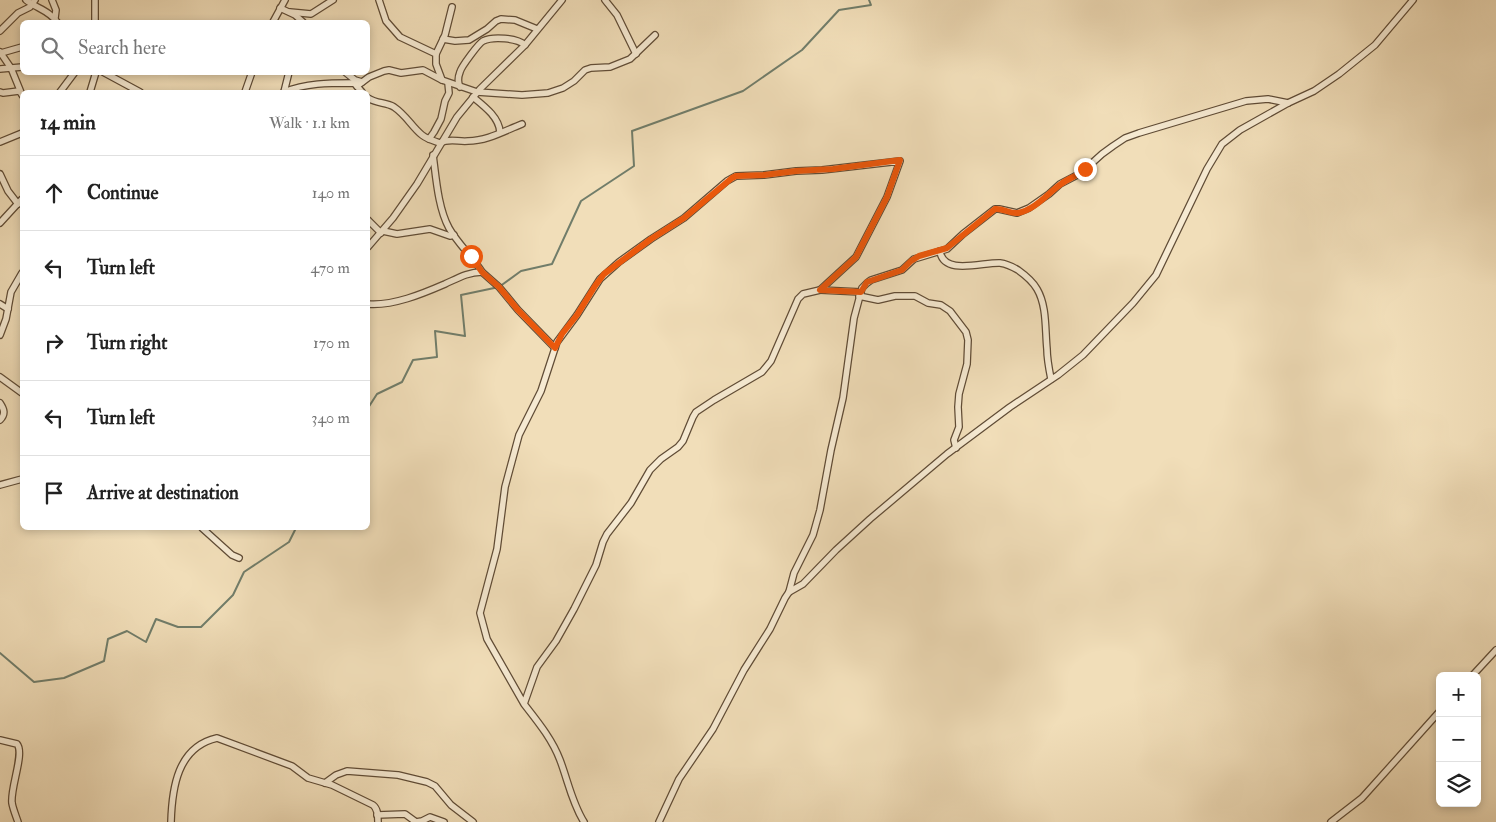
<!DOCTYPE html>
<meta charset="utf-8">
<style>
body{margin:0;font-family:"IM FELL Double Pica",serif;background:#f6f6f6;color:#222}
.controls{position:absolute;right:15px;bottom:15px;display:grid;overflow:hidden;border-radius:8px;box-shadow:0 2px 8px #0003}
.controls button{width:45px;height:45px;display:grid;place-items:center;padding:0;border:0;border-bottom:1px solid #e0e0e0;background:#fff;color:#222;font:25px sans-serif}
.stop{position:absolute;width:15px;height:15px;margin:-11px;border:4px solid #ea580c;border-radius:50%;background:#fff}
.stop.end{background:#ea580c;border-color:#fff;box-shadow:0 1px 5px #0008}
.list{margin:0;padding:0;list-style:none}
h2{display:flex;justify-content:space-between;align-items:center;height:65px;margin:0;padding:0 20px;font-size:21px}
h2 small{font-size:16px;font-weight:400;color:#767676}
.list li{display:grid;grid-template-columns:32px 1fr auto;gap:15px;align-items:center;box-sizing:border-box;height:75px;padding:0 20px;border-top:1px solid #e0e0e0}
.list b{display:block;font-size:19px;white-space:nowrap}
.list em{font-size:16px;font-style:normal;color:#767676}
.icon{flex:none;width:28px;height:28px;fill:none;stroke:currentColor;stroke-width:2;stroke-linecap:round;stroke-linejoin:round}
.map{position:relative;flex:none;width:1496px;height:822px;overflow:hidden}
.search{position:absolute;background:#fff;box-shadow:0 2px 8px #0003;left:20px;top:20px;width:350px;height:55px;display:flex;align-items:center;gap:12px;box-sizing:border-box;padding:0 18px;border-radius:8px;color:#767676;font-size:19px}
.panel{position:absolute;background:#fff;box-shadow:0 2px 8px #0003;left:20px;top:90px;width:350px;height:440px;border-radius:8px}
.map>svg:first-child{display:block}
</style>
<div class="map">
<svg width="1496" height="822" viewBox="0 0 1496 822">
<rect width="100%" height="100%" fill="#f1deb9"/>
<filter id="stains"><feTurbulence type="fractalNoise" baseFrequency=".004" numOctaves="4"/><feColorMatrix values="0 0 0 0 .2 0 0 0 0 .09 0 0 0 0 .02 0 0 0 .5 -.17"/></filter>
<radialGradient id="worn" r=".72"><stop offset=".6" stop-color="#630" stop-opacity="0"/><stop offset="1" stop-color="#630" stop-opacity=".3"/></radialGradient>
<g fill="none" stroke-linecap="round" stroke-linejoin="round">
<g stroke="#717d6a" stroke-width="2">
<path d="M368 408 377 394 402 382 413 360 437 357 435 331 465 336 461 295 499 287 521 271 552 264 581 201 634 166 632 131 743 91 802 50 839 10 871 5 869 0"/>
<path d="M0 653 34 682 64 678 104 661 108 639 127 631 146 642 156 619 178 627H201L233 595 244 572 289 542 296 528"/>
</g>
<g stroke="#604c36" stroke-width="8">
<g id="minor">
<path d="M26 0C36 8 50 11 57 22"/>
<path d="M52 0 56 10 55 18"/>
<path d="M379 0 386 21 400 37 436 54V64L442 80 477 92 522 95 548 93 563 88 574 81 585 70 591 68 610 67 630 59 655 35"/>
<path d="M605 0 617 15 636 54"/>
<path d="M280 8 295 15 303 22"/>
<path d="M290 12 311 14 333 0"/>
<path d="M95 22V0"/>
<path d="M273 22 285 0"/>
<path d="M0 31 18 13 30 7 35 0"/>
<path d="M443 39 455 41 469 40 487 29 496 21 501 19 515 20 537 29"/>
<path d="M0 52 11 68 22 95"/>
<path d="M1 53 22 47"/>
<path d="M436 54 445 35 452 7"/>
<path d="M0 69 22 67"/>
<path d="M103 72 140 92"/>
<path d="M345 72 355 80 362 82"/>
<path d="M357 86 369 77 384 71 389 70 401 73 423 70 442 80"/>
<path d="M460 87C458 83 458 77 460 72 461 67 479 43 483 41 493 36 517 38 525 45"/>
<path d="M0 92 3 93 19 91 21 93"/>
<path d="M60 92 75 72"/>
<path d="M90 92 96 72"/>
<path d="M245 92 252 72"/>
<path d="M284 92C306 83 329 83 352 83L355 84 362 92"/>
<path d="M284 92 289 72"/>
<path d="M473 97C484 106 499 117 500 132"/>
<path d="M368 98C377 104 386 102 394 107 407 116 411 126 422 135 427 139 434 141 440 143 449 138 458 142 468 141 487 141 504 131 522 124"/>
<path d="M429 139 434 132 441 119 445 101 449 93 448 83"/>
<path d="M0 142 22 133"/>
<path d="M433 155C436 177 438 208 449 228 458 244 472 256 482 272"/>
<path d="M0 174 8 191 18 204"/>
<path d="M368 220 381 233"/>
<path d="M0 223 22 199"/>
<path d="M383 231 397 234 430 229 450 236 454 235"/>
<path d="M368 247 393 218 417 184 457 117 480 89 525 45 562 0"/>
<path d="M940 251C943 276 983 262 1000 263 1007 264 1013 267 1018 270 1025 275 1033 282 1037 289 1047 306 1045 329 1047 349 1047 359 1049 369 1051 379"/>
<path d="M820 290 861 292"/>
<path d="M859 296 878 300 895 296H915L928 303 941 305 950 311 966 332 968 340 967 364 959 394 958 407 959 427 954 440 956 448"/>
<path d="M0 304 8 309"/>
<path d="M368 304C393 306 422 294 445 284 458 278 468 272 482 272L499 287 518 310 555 348"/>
<path d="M0 335 6 319 11 292 22 273"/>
<path d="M0 377 22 393"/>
<path d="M0 403C4 409 6 414 0 420"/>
<path d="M0 485 22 479"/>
<path d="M202 528 232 555 239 558"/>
<path d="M789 592 794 573 813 535 820 510 831 450 843 398 854 318 862 288 867 283 871 280 902 270 914 259 947 249 963 234 995 209H999L1017 213 1029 208 1049 194 1060 184 1081 173 1102 154 1113 146 1125 138 1139 133 1246 101 1268 99 1288 103"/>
<path d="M1472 676 1496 650"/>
<path d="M524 704 487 639 480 613 497 549 505 487 519 435 541 391 557 342 577 315 600 279 619 262 651 239 684 218 727 181 736 176 764 175 796 171 822 170 900 161 887 197 856 257 820 290 803 294 798 299 771 361 762 372 714 400 696 412 693 417 683 441 678 447 661 459 650 470 631 503 607 534 603 542 596 565 574 609 556 641 537 667 524 704C538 722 552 739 560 760 568 781 572 803 584 822"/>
<path d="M0 740 17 744C25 753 10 788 12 803 13 809 16 816 18 822"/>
<path d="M325 783 336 775 347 771 398 775 427 782 435 786 451 805 473 822"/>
<path d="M377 815 405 814 416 822"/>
<path d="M171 822C172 789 177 747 217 738L292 766 308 778 332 785 373 805C378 809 378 816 378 822"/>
<path d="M416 822 422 821 430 817 444 822"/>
<path d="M659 822 679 779 713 729 744 670 770 629 785 598 789 592 803 584 836 550 870 519 947 454 1010 407 1058 375 1083 355 1133 303 1156 275 1207 169 1222 144 1240 130 1288 103 1314 91 1339 74 1375 45 1413 0"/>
<path d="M1331 822 1362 798 1440 711"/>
</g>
</g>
<use href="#minor" stroke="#f6ead2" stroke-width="5.5"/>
</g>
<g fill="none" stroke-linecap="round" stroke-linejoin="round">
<path stroke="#ea580c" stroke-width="6" d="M471 256 482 272 499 287 518 310 555 348 562 334 577 315 595 286 604 274 651 239 684 218 732 178 736 176 764 175 796 171 833 169 900 160 887 197 856 257 820 290 861 292 867 282 902 270 911 261 919 256 947 248 995 209C1003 208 1010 214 1018 213 1036 209 1048 193 1061 184 1069 178 1078 176 1085 169"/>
</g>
<rect width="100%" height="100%" filter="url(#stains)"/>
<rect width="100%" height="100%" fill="url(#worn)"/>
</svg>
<div class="controls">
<button>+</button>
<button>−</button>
<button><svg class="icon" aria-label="layers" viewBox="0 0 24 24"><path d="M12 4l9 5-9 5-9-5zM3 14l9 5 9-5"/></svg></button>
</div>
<div class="stop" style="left:471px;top:256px"></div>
<div class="stop end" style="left:1085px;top:169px"></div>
<div class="search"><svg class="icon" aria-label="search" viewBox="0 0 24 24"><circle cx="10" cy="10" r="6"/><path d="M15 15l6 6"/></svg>Search here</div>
<section class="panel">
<h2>14 min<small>Walk · 1.1 km</small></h2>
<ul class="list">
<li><svg class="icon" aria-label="ahead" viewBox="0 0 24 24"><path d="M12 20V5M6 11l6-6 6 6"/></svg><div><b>Continue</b></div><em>140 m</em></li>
<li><svg class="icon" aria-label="left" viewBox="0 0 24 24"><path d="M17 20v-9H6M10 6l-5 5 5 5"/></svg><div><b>Turn left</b></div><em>470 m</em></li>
<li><svg class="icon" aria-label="right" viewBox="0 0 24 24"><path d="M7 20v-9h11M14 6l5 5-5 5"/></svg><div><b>Turn right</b></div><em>170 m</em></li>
<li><svg class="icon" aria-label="left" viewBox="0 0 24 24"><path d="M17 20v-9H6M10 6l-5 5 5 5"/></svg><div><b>Turn left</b></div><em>340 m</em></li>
<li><svg class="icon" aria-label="arrive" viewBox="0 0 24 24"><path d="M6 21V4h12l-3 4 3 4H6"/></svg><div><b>Arrive at destination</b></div></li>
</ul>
</section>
</div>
